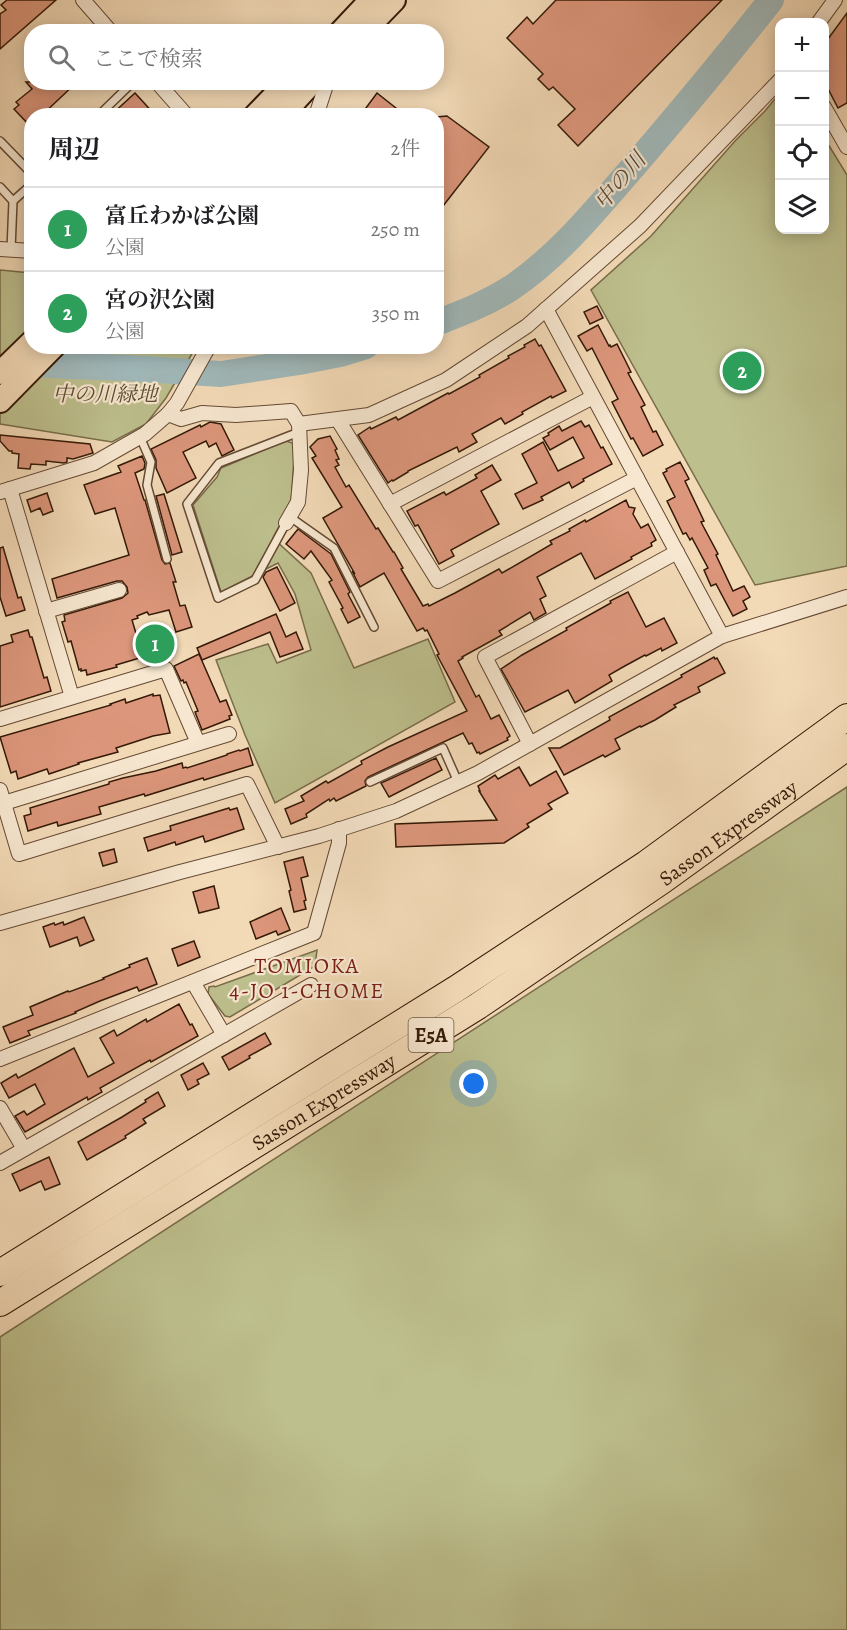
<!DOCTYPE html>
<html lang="ja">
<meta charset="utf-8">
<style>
body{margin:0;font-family:Alegreya,"Noto Serif JP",serif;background:#f2f2f2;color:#202124}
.controls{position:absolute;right:18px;top:18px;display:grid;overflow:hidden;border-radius:12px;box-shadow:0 3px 15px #0003}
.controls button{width:54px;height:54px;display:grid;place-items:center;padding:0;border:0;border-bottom:2px solid #e0e0e0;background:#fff;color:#202124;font:30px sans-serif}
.you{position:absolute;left:474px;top:1084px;width:21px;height:21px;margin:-15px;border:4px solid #fff;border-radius:50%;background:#1a73e8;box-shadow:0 0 0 9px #1a73e833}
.badge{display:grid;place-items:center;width:39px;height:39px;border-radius:50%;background:#1a73e8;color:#fff;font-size:20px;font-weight:700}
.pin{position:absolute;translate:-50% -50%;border:3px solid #fff;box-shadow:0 2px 6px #0006}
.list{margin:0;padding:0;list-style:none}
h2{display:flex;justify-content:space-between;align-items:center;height:78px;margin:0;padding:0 24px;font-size:26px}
h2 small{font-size:20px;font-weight:400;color:#757577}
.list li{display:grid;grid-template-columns:39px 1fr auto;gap:18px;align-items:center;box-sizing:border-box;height:84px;padding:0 24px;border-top:2px solid #e0e0e0}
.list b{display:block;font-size:22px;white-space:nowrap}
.list p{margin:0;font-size:20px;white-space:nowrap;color:#757577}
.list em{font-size:20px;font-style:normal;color:#757577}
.icon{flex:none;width:33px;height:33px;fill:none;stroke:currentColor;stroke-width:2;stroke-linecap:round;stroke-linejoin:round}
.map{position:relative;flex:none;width:847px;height:1630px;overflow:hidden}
.search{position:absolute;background:#fff;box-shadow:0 3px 15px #0003;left:24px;top:24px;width:420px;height:66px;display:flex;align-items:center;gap:15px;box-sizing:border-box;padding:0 21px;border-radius:24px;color:#757577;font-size:22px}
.panel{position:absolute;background:#fff;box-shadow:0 3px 15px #0003;left:24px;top:108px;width:420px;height:246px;border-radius:24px}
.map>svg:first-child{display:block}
</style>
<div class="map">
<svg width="847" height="1630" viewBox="0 0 847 1630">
<rect width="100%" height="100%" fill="#f3dab7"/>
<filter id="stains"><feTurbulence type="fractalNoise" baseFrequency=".00333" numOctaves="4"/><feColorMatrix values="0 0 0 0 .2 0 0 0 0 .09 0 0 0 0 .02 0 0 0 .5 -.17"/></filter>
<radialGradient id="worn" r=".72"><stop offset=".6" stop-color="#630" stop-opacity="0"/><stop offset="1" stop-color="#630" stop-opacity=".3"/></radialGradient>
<g fill="#bdbf8d" stroke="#786c4a" stroke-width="1.5">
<path d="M779 94 780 230H824L825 139 847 175V566L755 585 591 290 651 236 736 140 765 111Z"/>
<path d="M0 270 31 273 32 346 196 347 166 398 146 424 112 442 0 424Z"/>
<path d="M286 441 295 444 291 504 273 538 311 573 354 668 428 639 455 702 275 803 245 735 216 660 268 644 277 663 311 650 295 594 278 563 221 592 193 505 217 477 221 468Z"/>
<path d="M156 626H158L168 658 151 663 142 630Z"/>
<path d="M847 787V1630H0V1337Z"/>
<path d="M317 950 315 966 230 1017 225 1016 208 994 209 987 214 986 215 987Z"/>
</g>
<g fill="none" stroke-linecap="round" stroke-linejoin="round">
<g stroke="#a0b8b9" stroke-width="26">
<path d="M436 323C462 313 488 303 511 288 560 255 596 209 634 166 681 111 727 56 771 0"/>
<path d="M18 363 68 366 127 368 221 374 299 362 340 354 366 346"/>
</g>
</g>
<g fill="#dc967b" stroke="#341907" stroke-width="1.5">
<path d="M7 0H56L0 49V14L6 10 1 5Z"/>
<path d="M556 0H722L578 146 558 125 575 109 553 87 549 90 538 79 543 74 507 38 527 17 533 24Z"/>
<path d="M847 13V103L838 108 825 83V43Z"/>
<path d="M26 82H77L41 116H32V128L14 109 19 105 16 102 32 89Z"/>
<path d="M135 93 156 116H110Z"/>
<path d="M377 93 406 116H360Z"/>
<path d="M447 116 489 147 436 215V117Z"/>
<path d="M597 306 603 318 590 324 584 312Z"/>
<path d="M598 325 609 346 610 345 611 347 617 344 631 372 628 373 645 405 641 407 653 432 656 431 663 445 643 456 633 438 631 439 612 402 618 399 592 348 587 351 578 336Z"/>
<path d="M535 339 539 346 541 345 566 391 552 398 551 396 522 412 523 414 505 424 501 418 472 434 477 442 459 452 457 447 408 471V472L393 481 392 480 388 483 358 435 370 427 371 429 396 417 398 420 448 393 449 394 480 377 479 375 509 358 508 356 525 347 524 345Z"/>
<path d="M581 421 585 427 589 425 601 448 603 447 612 464 583 479 584 481 572 488 569 482 541 497 543 500 523 509 515 494 537 483 522 454 543 442 558 471 584 458 573 437 550 450 543 438 549 435 548 433 559 426 562 431Z"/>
<path d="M210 422 221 424 234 450 222 456 216 443 209 447 206 441 183 452 196 478 167 493 156 468V460L151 449 200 425 201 427Z"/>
<path d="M0 435 90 444 93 453 73 459 67 458V462L64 463 46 461V465L31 464 30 469 18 468 19 454 12 453V451H9L0 441Z"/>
<path d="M330 436 337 449 335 450 339 459 336 460 339 465 335 467 346 487 349 485 376 529 378 528 393 552H394L403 568 401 569 423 606 428 604 429 606 455 593 499 569 502 573 552 544 550 541 570 531 569 529 585 520 586 522 626 500 629 507 635 508 633 514 641 528 648 524 656 540 651 543 652 546 631 557 632 559 595 579 581 553 537 577 546 596 540 599 546 613 534 620 530 612 499 631 502 635 462 657 463 658 458 661 476 697 479 695 491 719 499 715 510 736 507 738 508 740 480 754 479 752 477 753 472 743 469 744 463 733 368 777 365 781 366 786 336 801 334 798 330 801 329 799 306 814 307 817 291 824 285 809 304 801 301 796 326 781 328 783 362 764 361 761 388 747 467 711 437 655 439 654 427 630 425 631 423 628 417 631 384 573 360 587 352 571 355 574 323 518 342 507 312 458 316 456 310 447 318 439Z"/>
<path d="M142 456 145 463 144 469 135 473 144 500H145L162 560 165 564 170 563 176 582H173L180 606 185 605 192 627 176 632 169 610 149 615 147 612 137 616 138 618 132 620 143 657 116 665 117 667 87 675 86 670 81 671V669L79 670 71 641 68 642 62 622 65 621 64 615 122 598 128 593 127 587 122 581H117L57 598 52 579 129 555 115 508 95 514 84 485 121 472 118 466Z"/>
<path d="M680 462 689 479 685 481 704 521 701 522 718 554 716 555 733 591 744 586 750 597 743 601 747 609 733 616 716 584 711 586 704 570 708 568 692 538 690 540 686 533 683 534 667 501 675 497 663 473 667 471 666 469Z"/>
<path d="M492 465 501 480 481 491 499 524 451 550 454 556 439 564 418 525 415 526 407 511 444 492 446 495 477 478 475 475Z"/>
<path d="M47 493 53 511 43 515 40 508 31 512 27 500Z"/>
<path d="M164 494 182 552 172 555 156 496Z"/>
<path d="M298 529 331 554 350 592 348 594 360 617 348 623 341 609 343 608 329 582 332 580 311 551 304 559 286 544Z"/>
<path d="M3 547 18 598 21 597 25 610 6 616 0 597V548Z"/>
<path d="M277 567 295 603 280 611 263 577 266 572Z"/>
<path d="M628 592 646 627 664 618 677 643 662 651 661 648 646 656 645 655 623 667 609 675 612 681 575 703 568 690 525 712 501 669 522 655 567 630 566 628 609 604 611 603 610 601Z"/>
<path d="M276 614 286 637 296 632 303 649 280 657 270 632 202 660 197 648Z"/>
<path d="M28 630 30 637H32L44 678 47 677 51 691 0 707V646L13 642 11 635Z"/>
<path d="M199 654 220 702 226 700 232 715 229 716 230 719 202 730 195 712 198 711 186 682 184 683 183 680 181 681 174 666Z"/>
<path d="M714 657 715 659 717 658 725 673 698 687 700 692 674 705 676 707 655 720 641 727 640 726 615 739 620 749 605 757 603 755 564 775 549 748H560L610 720 609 717 682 677 681 675Z"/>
<path d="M153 694V696L160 695 170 733 153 736 116 748 118 752 78 763 79 764 49 774 47 769 18 779 16 771 11 773 0 737 111 705 110 704 125 699 126 703Z"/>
<path d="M248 748 253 765 204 780 203 778 145 796 144 794 99 807 101 814 58 826 57 822 28 831 24 816 31 814 30 808 109 784V782L123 778 156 771 182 763 183 768 186 767 187 768 227 755V754L239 750 240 751Z"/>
<path d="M436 758 442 770 389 797 381 783Z"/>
<path d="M519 767 530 786 556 771 568 793 548 804 552 809 527 824 529 827 504 843 396 847 395 824 497 820 479 791H480L478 786 495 775 498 779Z"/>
<path d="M229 808 230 810 237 808 244 829 205 842 203 836 176 845 175 842 148 851 144 838 171 830 170 826Z"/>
<path d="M114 849 117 862 103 866 99 853Z"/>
<path d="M303 857 308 876 301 878 306 900 304 901 306 909 294 912 289 891 291 890 284 862Z"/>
<path d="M214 886 219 908 199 913 193 892Z"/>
<path d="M281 908 290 930 278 935 276 931 256 939 250 922Z"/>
<path d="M84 917 94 940 80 946 77 937 50 947 43 927 54 923 55 925 63 922 64 925Z"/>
<path d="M194 941 200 957 178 966 172 949Z"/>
<path d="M147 958 157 984 139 991 137 987 100 1001 75 1012 76 1013 28 1031 30 1035 10 1043 3 1027 33 1015 30 1007 68 991 69 992 104 979 103 978 130 967 129 965Z"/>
<path d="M179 1004 190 1025 192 1024 198 1036 151 1062 150 1060 100 1088 102 1092 88 1100 87 1097 25 1132 15 1116 24 1111 27 1115 45 1104 35 1084 9 1098 1 1083 16 1074 18 1078 74 1048 88 1077 114 1063 100 1038 114 1030 117 1036 146 1019 147 1022Z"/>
<path d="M265 1033 271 1044 249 1056 250 1058 229 1070 222 1057Z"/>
<path d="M203 1063 209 1074 197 1080 199 1084 188 1090 181 1075Z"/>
<path d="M158 1092 165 1106 143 1119 146 1123 125 1136 126 1138 87 1160 78 1142 122 1117 146 1102 145 1100Z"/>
<path d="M49 1157 60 1184 45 1190 41 1181 20 1191 12 1174Z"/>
</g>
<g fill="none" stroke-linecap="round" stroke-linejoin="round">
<g stroke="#644933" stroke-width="10">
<g id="service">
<path d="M98 116 133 82"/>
<path d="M0 141 32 174"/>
<path d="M0 187 13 201 11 250"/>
<path d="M13 201 32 184"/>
<path d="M140 437 151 462 147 485 167 559"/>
<path d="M290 517 334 548 374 627"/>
<path d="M286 523 255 580 218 598 187 504 219 463 299 432"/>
<path d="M370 782 443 748 458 782"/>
</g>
</g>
<g stroke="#644933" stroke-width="16">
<g id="minor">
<path d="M83 0 111 32"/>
<path d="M819 22 835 0"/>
<path d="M157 82 187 116"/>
<path d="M824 107 847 147"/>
<path d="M316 116 327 82"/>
<path d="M0 249 32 251"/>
<path d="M546 309 722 636"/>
<path d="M168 414 181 419 202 413 236 415 291 411 299 424 301 470 298 502 286 523"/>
<path d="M338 420 438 581 637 478"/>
<path d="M299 424 369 415 446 380 527 326 640 226 780 80"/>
<path d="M10 489 72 697"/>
<path d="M0 492 94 463 145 434 168 414 177 403 209 346"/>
<path d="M390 504 593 397"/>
<path d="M46 611 119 590"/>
<path d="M0 719 166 669 198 743"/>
<path d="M530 744 485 657 677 552"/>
<path d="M0 790 19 854 247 784 278 847"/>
<path d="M4 803 229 734"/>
<path d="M0 923 180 872 319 836 396 811 478 773 722 636 847 597"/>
<path d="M193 982 224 1035"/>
<path d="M0 1059 314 933 339 843V829"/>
<path d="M0 1108 24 1149"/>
<path d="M0 1163 311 985"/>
</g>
</g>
<g stroke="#341907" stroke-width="26">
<g id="trunk">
<path d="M341 32 371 0"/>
<path d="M363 32 394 0"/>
<path d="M255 116 288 82"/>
<path d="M281 116 312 82"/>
<path d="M0 373 32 342"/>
<path d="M0 401 54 346"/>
</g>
</g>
<g stroke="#341907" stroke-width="28">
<g id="motorway">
<path d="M0 1273 456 989 646 864 847 717"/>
<path id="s1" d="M0 1303 478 1006 663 880 847 747"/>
</g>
</g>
<use href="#service" stroke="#f7e7d0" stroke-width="7"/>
<use href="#minor" stroke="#f7e7d0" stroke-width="14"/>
<use href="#trunk" stroke="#f3dab7" stroke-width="22"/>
<use href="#motorway" stroke="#f3dab7" stroke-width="26"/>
</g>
<g text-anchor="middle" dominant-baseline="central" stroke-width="4.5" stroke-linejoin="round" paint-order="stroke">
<rect fill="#f7e7d0" stroke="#6e5743" stroke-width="1.5" x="408.5" y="1018" width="45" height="34" rx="4.5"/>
<g font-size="20" font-weight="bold" fill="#341907">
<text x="431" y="1035">E5A</text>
</g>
<g font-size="21" font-style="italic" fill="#5d4b2f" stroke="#f7e7d0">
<text x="105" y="394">中の川緑地</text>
</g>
<g font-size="21" fill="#341907" stroke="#f7e7d0">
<text stroke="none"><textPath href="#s1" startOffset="867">Sasson Expressway</textPath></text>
<text stroke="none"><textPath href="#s1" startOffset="381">Sasson Expressway</textPath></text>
</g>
<g font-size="22" font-style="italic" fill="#54493c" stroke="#f7e7d0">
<text transform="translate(620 181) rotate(-50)">中の川</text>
</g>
<g font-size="22" letter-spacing="1.5" fill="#7a1f14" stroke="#f7e7d0">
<text x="307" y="966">TOMIOKA<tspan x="307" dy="25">4-JO 1-CHOME</tspan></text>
</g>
</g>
<rect width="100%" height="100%" filter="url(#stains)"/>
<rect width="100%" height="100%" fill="url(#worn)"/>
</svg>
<div class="controls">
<button>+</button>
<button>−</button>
<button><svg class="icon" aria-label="locate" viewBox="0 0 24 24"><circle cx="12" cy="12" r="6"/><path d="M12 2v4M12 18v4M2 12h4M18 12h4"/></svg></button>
<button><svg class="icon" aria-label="layers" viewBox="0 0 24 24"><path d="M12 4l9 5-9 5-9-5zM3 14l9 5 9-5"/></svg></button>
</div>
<div class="you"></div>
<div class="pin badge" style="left:155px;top:644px;background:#2e9e5b">1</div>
<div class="pin badge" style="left:742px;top:371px;background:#2e9e5b">2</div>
<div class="search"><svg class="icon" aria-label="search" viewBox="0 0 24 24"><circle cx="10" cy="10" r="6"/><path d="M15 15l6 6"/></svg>ここで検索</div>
<section class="panel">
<h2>周辺<small>2件</small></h2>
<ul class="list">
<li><span class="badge" style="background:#2e9e5b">1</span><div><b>富丘わかば公園</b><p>公園</p></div><em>250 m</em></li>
<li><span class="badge" style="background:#2e9e5b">2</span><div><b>宮の沢公園</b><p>公園</p></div><em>350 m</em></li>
</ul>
</section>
</div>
